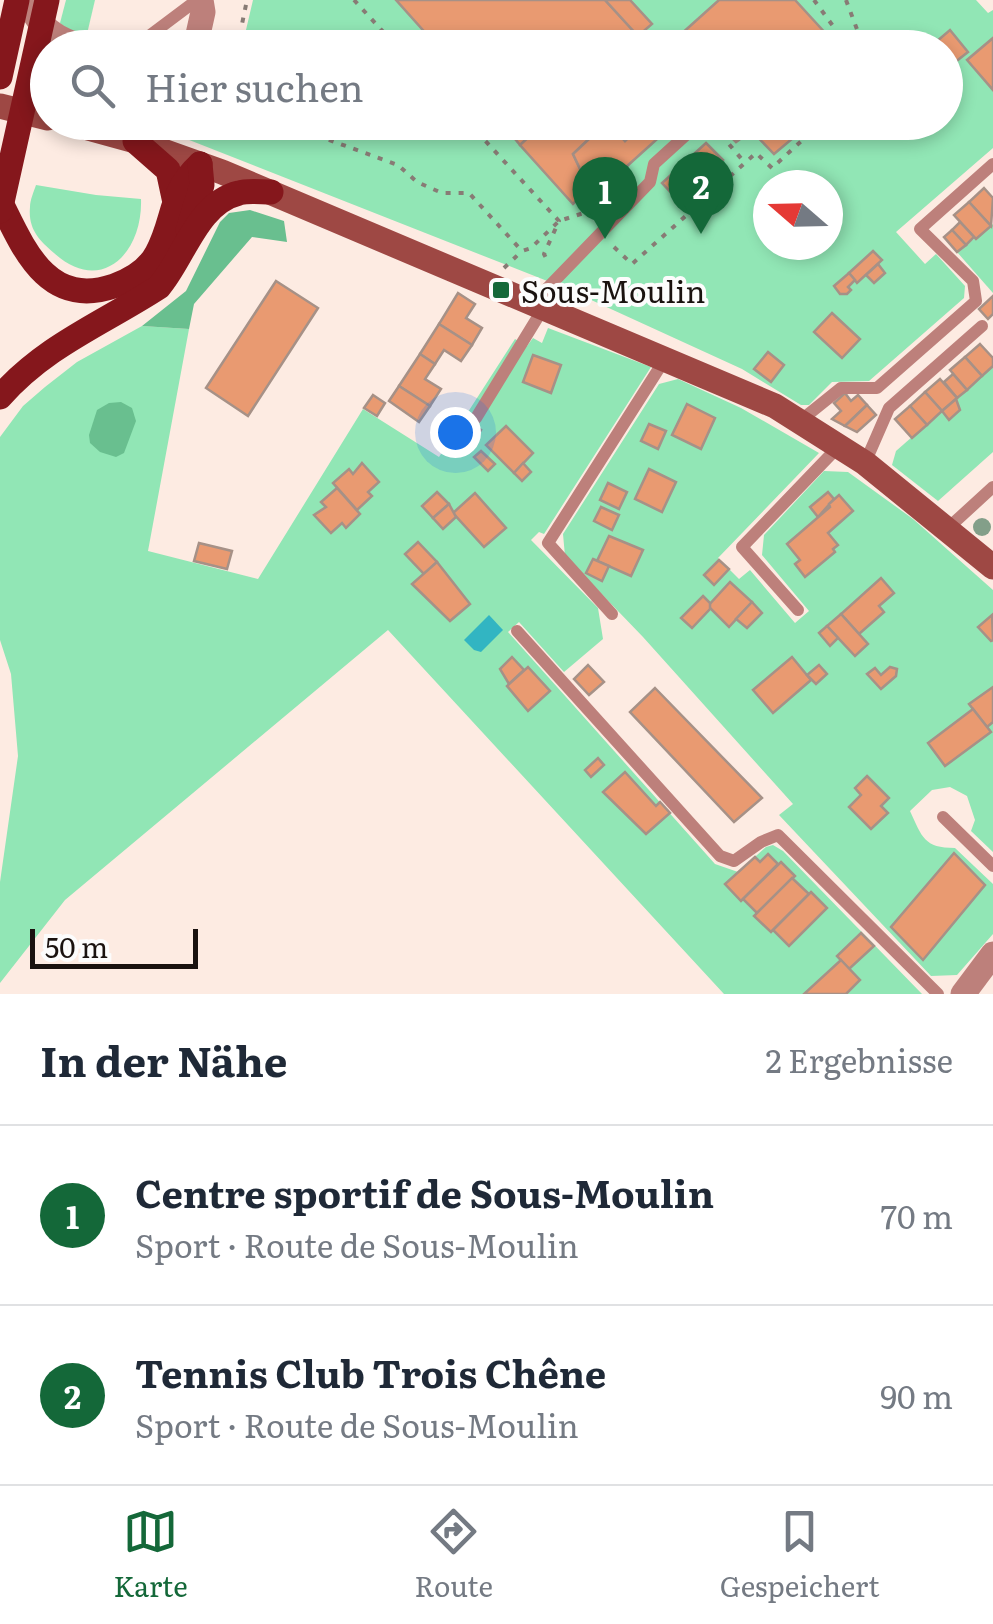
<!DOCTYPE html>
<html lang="de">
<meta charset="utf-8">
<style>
body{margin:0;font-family:Literata,serif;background:#f2f2f3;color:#1f2937}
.compass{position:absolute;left:753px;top:170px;width:90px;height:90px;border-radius:50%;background:#fff;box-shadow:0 5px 15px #0003;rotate:290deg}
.scale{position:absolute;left:30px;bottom:25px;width:168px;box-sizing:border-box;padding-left:10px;border:5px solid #1a120f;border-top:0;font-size:28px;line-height:35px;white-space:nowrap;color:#1a120f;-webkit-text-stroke:8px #fcfcfc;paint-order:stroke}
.you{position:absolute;left:455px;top:432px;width:35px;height:35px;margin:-25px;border:8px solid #fff;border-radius:50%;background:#1a73e8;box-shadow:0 0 0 15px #1a73e833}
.badge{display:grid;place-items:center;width:65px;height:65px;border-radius:50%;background:#146839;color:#fff;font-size:32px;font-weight:700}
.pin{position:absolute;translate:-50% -82px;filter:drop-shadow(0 2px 5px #0008)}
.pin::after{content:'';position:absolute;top:52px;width:35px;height:30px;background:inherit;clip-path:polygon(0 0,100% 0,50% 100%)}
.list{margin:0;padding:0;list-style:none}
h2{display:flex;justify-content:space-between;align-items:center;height:130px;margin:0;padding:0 40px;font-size:42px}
h2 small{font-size:32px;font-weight:400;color:#747a83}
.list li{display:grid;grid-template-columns:65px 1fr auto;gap:30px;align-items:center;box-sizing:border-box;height:180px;padding:0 40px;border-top:2px solid #e0e1e3}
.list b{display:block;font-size:38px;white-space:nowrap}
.list p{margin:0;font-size:32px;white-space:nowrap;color:#747a83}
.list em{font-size:32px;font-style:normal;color:#747a83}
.icon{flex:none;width:55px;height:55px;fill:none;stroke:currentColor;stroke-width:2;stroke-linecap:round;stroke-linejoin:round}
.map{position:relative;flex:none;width:993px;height:994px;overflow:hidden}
.search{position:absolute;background:#fff;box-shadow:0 5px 15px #0003;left:30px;right:30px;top:30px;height:110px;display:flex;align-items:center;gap:25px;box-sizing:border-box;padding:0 35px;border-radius:55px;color:#747a83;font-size:38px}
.sheet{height:490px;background:#fff}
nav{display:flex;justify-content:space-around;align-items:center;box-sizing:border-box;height:140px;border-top:2px solid #e0e1e3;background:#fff;font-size:28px;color:#747a83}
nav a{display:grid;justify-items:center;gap:5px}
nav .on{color:#146839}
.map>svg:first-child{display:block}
</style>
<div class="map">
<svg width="993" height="994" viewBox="0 0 993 994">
<rect width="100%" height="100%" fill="#fdebe2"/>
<g fill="#91e6b5" fill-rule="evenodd">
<path d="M66 0H95L87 34 67 29 60 23Z"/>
<path d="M253 0H976L988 13 993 10V148L896 232 925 264 936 254 965 286 964 298 869 381 832 382 809 405H801L742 369 565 288 146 123 946 122V48L242 47ZM768 185H828V245H768Z"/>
<path d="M36 185 96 195 141 199C143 253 101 296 54 253 39 240 28 229 30 207 30 200 34 191 36 185Z"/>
<path d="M993 224V293L957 252Z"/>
<path d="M142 326 189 329 148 551 258 579 363 409 439 457 515 339 527 346 533 338 542 343 548 328 651 367 544 534 539 532 531 540 598 608 603 639 564 672 519 622 508 632 715 864 738 872 766 847 773 845 783 851 922 994H724L388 630 65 900 0 983V882L18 756 11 674 0 640V437L23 406 45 387 77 362Z"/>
<path d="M993 366V452L938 501 892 465 896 451Z"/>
<path d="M678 379 741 408 819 453 718 558 739 579 750 570 795 623 809 611 762 555 764 535 824 471 848 472 913 519 993 590V852L971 831 975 820 967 796 950 787 932 790 910 811C922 837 924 848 955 848L993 884V934L957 975 931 976 779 815 793 804 643 637 565 556 563 534 659 384Z"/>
</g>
<g fill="#69bf8f">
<path d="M250 210 284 221 287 242 252 237 194 304 189 329 142 326 186 291 220 222 229 213Z"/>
<path d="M121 402 132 408 136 421 124 453 116 457 100 452 90 443 89 435 97 410 109 403Z"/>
</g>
<path fill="#32b5c2" d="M489 615 503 630 481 652 474 650 464 640Z"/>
<g fill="#e99a71" stroke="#a69187" stroke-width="2.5">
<path d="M396 0H605L638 36 626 48H439Z"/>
<path d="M605 0H630L652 24 638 36Z"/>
<path d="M719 0H795L839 48H677L679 36Z"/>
<path d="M950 30 968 52 954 63 946 53V48H940L936 42Z"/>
<path d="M993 38V90L967 60Z"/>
<path d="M501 122H545L520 145Z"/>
<path d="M545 122H607L573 154 589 188 573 204 520 145Z"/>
<path d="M607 122 625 141 639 127 646 135 659 122H676L595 195 592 186 589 188 573 154Z"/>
<path d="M608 122H659L646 135 639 127 625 141Z"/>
<path d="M716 122H743L751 131 736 142Z"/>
<path d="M743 122H812L774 154Z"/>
<path d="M706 143 723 160 679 201 662 183Z"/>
<path d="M984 188 993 198 991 226 969 202Z"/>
<path d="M969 202 991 226 976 239 954 215Z"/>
<path d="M960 222 974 237 966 245 952 230Z"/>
<path d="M952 230 966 245 957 252 944 237Z"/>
<path d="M873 251 882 260 857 283 849 273Z"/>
<path d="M878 264 885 273 874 283 866 275Z"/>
<path d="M849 273 855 280 848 287 851 290 847 294H840L834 286Z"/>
<path d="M276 281 318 308 248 416 206 388Z"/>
<path d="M458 293 475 304 466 318 482 328 472 345 439 324Z"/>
<path d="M993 296V314L988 319 979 309Z"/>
<path d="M832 313 860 339 842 358 814 332Z"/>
<path d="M439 324 472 345 461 361 444 350 435 364 420 354Z"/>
<path d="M980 344 993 358V366L982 376 965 357Z"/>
<path d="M768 352 784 365 771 382 754 369Z"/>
<path d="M420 354 435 364 425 379 441 389 430 406 399 386Z"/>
<path d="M533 355 561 365 551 393 523 382Z"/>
<path d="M965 357 982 376 967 390 950 370Z"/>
<path d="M953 374 967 390 957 398 944 382Z"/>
<path d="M940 379 957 398 942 411 925 392Z"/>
<path d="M399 386 430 406 419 422 389 401Z"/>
<path d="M925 392 942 411 927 425 910 406Z"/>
<path d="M845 393 851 401 858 395 867 405 845 426 832 419 841 411 834 403Z"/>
<path d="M373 395 385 403 377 416 364 408Z"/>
<path d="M956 399 960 410 949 420 942 411Z"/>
<path d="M687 404 715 418 701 449 672 435Z"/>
<path d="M867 405 876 415 857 432 845 426Z"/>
<path d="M910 406 927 425 912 438 895 419Z"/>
<path d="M464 419 481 430 469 450 452 439Z"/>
<path d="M649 424 666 431 658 449 641 441Z"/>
<path d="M506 426 533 453 514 473 486 445Z"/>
<path d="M481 451 495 464 488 471 474 457Z"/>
<path d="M362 463 379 482 368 492 372 496 357 510 333 483 349 469 353 474Z"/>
<path d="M523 463 531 472 522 481 514 473Z"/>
<path d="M649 469 676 482 662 512 635 499Z"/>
<path d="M608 483 627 492 619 509 600 500Z"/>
<path d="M337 488 360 514 346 528 342 523 331 533 314 515 326 507 321 502Z"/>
<path d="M437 492 449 504 433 518 422 506Z"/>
<path d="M828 492 834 499 818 517 810 507Z"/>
<path d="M475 493 506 528 484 547 453 513Z"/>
<path d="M839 495 853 511 828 533 838 545 833 549 835 552 805 577 795 564 800 560 787 544 830 507 829 504Z"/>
<path d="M449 504 456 517 443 529 433 518Z"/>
<path d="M601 507 619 515 612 530 594 521Z"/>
<path d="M609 536 643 550 631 576 597 561Z"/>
<path d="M418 542 437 562 424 574 405 554Z"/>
<path d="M199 543 232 551 227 569 194 561Z"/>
<path d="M593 559 609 566 602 581 586 573Z"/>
<path d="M719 560 729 569 714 585 704 575Z"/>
<path d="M437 562 470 604 450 621 412 584Z"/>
<path d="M881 578 894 593 879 606 884 612 859 634 841 614Z"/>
<path d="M730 582 752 602 729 627 708 606Z"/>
<path d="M703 596 710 603V609L692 628 681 618Z"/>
<path d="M752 602 762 613 747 628 736 619Z"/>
<path d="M841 614 868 644 855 656 827 626Z"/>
<path d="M992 615 993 640 991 641 978 627Z"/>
<path d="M827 626 838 638 830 646 819 633Z"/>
<path d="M512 657 524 670 509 684 500 669Z"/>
<path d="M792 657 811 680 773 713 753 690Z"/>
<path d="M588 665 604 682 589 695 574 679Z"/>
<path d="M819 665 827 674 816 684 807 675Z"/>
<path d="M528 667 550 691 528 711 507 686Z"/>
<path d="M890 667 897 669 896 676 881 689 867 674 875 668 881 675Z"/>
<path d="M993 687V722L987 727 969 704Z"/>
<path d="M655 688 762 798 734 822 630 712Z"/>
<path d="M973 709 991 732 945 766 928 743Z"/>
<path d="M598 758 604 765 591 777 585 770Z"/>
<path d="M625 772 656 806 660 802 670 813 646 834 603 792Z"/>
<path d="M867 776 889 798 881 806 888 813 871 829 849 807 861 795 855 788Z"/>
<path d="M954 853 985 885 923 960 891 927Z"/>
<path d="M768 854 778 864 741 901 725 884 755 857 760 862Z"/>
<path d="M781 862 795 876 757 913 743 899Z"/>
<path d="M792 878 809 894 771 932 754 916Z"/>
<path d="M811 892 827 908 789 946 773 930Z"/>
<path d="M861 933 874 946 849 969 837 956Z"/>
<path d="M841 960 860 980 846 994H804Z"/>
</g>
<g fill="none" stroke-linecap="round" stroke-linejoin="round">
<g stroke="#887b75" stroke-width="4" stroke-dasharray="5 8" stroke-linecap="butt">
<path d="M354 0 398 48"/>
<path d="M814 0 849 48"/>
<path d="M846 0 861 40 873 48"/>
<path d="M237 48 247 0"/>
<path d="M280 122 398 165 417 182 442 193H469L522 251 531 248 559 221 590 211 635 169"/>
<path d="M468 122 559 221 544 254 548 262"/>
<path d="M170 127 222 133 210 122"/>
<path d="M222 133 235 134 244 122"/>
<path d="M712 135 717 130 745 163"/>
<path d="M614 247 632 264 756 153 772 168 822 122"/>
<path d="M504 268 522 251"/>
</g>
<g stroke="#bd807b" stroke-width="12">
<path d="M133 48 197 0"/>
<path d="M533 303 650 182 654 164 698 124"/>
<path d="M476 418 544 307"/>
<path d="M800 421 841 388H877L976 301 973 281 920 229 993 164"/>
<path d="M865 463 889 408 982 326"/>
<path d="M947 529 993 487"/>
<path d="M798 610 742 547 840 445"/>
<path d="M612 614 548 543 665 359"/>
<path d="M517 631 720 856 734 861 761 842 778 835 938 994"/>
<path d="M943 817 993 866"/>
</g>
<g stroke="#bd807b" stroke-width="25">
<path d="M30 0C35 28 61 41 86 48"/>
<path d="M195 48 203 12 201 0"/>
<path d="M963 994 993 954"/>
</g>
<g stroke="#9e4844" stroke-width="25">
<path d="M0 106 48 118"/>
<path d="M66 122 135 141 222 172 775 406 865 463 993 567"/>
</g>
<g stroke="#85171c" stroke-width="25">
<path d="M0 77 17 0"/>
<path d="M135 141 168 170 174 198"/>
<path d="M2 205C25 252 49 308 114 286 131 280 148 270 157 253 175 220 169 192 200 164"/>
<path d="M0 211 47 0"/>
<path d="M188 230 202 185 200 164"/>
<path d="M0 397C46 345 102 324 159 287 184 258 197 203 239 193 248 190 261 192 271 192"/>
</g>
</g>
<circle fill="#839f89" cx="982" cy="527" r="9"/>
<rect fill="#146839" stroke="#fcfcfc" stroke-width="4" x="491" y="280" width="20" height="20" rx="5"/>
<g text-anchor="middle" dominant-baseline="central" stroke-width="8" stroke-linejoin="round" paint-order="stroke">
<g font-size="30" fill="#1a120f" stroke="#fcfcfc" text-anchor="start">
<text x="521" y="290">Sous-Moulin</text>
</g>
</g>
</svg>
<svg class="compass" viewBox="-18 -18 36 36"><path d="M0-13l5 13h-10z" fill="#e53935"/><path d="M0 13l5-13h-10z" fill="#747a83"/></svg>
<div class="scale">50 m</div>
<div class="you"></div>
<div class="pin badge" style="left:605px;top:239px">1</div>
<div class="pin badge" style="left:701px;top:234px">2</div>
<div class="search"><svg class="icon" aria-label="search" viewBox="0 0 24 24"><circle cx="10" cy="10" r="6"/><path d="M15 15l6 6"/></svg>Hier suchen</div>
</div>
<section class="sheet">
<h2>In der Nähe<small>2 Ergebnisse</small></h2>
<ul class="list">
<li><span class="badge">1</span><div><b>Centre sportif de Sous-Moulin</b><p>Sport · Route de Sous-Moulin</p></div><em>70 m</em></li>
<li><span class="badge">2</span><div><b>Tennis Club Trois Chêne</b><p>Sport · Route de Sous-Moulin</p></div><em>90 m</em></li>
</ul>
</section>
<nav>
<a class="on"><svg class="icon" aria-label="map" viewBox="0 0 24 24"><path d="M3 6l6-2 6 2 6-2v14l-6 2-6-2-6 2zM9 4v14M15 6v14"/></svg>Karte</a>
<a><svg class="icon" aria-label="directions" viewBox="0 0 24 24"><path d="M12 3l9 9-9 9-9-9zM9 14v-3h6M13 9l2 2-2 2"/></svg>Route</a>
<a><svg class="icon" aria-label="saved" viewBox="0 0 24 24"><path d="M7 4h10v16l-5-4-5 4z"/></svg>Gespeichert</a>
</nav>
